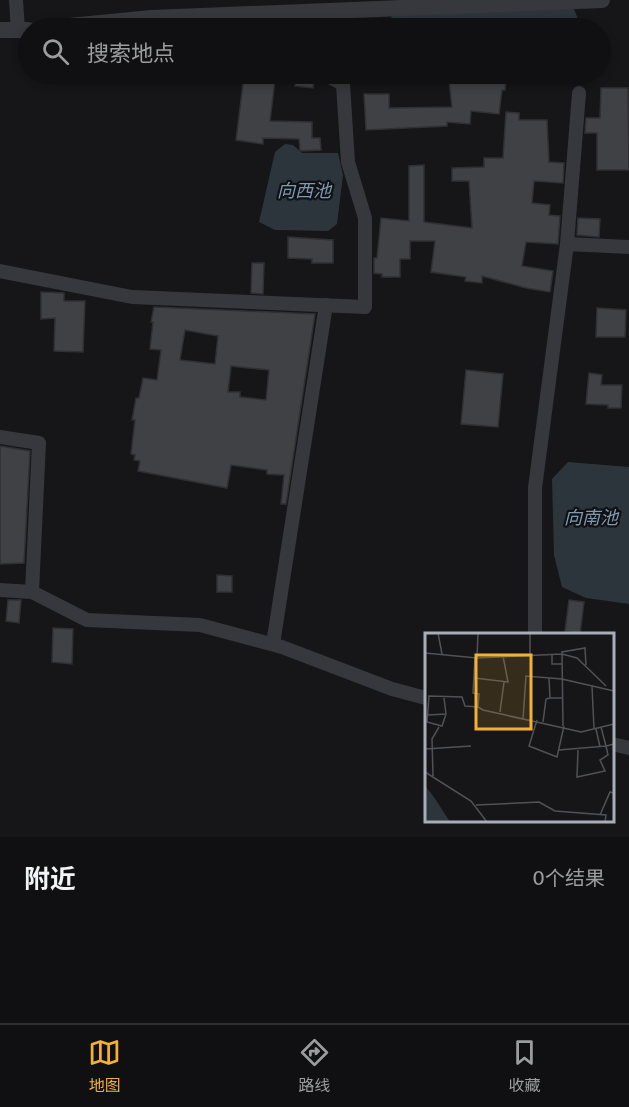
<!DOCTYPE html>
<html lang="zh">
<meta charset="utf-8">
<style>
body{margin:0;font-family:"DejaVu Sans","Noto Sans SC",sans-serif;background:#19191b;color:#f1f3f6}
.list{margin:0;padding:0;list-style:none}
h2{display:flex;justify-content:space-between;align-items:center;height:78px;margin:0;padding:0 24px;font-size:26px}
h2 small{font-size:20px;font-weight:400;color:#9c9d9f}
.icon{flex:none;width:33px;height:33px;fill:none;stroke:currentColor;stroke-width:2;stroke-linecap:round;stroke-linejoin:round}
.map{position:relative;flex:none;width:629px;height:837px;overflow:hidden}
.search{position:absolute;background:#101012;box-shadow:0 3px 9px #0003;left:18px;right:18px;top:18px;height:66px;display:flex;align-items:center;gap:15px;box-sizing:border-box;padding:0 21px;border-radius:33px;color:#9c9d9f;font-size:22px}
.sheet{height:186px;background:#101012}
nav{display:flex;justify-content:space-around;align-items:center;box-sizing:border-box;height:84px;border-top:2px solid #303032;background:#101012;font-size:16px;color:#9c9d9f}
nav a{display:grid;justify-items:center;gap:3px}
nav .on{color:#f2b134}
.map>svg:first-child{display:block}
</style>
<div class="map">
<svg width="629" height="837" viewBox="0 0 629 837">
<rect width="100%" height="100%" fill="#161618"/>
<g fill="#2c353c">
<path d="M572 5 582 28H390L392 13Z"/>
<path d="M464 74H579L562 76Z"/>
<path d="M285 144 293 145 302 153H338L343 175 337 224 328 231 275 230 259 222 275 152Z"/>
<path d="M568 462 629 467V604L586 598 562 587 554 555 552 479Z"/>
</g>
<g fill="#404145" stroke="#303034" stroke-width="1.5" fill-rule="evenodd">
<path d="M378 19V28H327V24L325 23V22Z"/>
<path d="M251 25V28H208V26Z"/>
<path d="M296 74H314L313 88 295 86Z"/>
<path d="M244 76 275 80 270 121 312 122V138H320L321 150 300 151 299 139 263 138V144L236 140Z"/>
<path d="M480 76 506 78 505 90H502L499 114 471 111 470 124 447 122V126L366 130 364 94H389V108L452 107 449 80Z"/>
<path d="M601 88H628L629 170H597V133H585L586 118H600Z"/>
<path d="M506 112 519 113V120H547L549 162 564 163 563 183 534 181 532 203 550 205 549 215 560 216 558 244 526 242 522 266 553 271 550 292 526 288 482 276V283L465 281 466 277 431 272 435 241H410V259H400V277H382V274L374 273V258H377L381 218 409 221V166L424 165V222L472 228 469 181H452V168L484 167V158H503Z"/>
<path d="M578 218 600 219 599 237 577 235Z"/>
<path d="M288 237 333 240V263H312V259L288 258Z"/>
<path d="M252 263H264L263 294 251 293Z"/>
<path d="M41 292 64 293V301H85L83 352 54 351 55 318 41 319Z"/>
<path d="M154 307 315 314 286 504H281L284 475 267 474V470L231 465 227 488 138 471 140 461 134 460 135 455 131 454 135 420H132L136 398H139L143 378 157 380 161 350 150 349 153 322H151ZM185 330 218 336 215 364 180 360ZM231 366 269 370 266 400 240 397V392H228Z"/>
<path d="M597 308 626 310 625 337H596Z"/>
<path d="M466 370 503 374 498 427 461 424Z"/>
<path d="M589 373 602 375 601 385H622L621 408H608V405L586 404Z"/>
<path d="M0 446 30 451 24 563 0 564Z"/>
<path d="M217 575 232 576V592H217Z"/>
<path d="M8 600H21L19 623 6 621Z"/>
<path d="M569 600 584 602 580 634 565 631Z"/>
<path d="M53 628 73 629 72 664 52 662Z"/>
</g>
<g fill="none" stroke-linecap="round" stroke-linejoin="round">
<g stroke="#37383d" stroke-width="14">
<path d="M16 0 18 31"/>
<path d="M309 13 311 28"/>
<path d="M567 244 579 93"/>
<path d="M0 271 132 297 365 307V218L348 162 343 84 324 74"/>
<path d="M0 437 39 443 32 592 87 620 200 625 282 647 392 689 426 698"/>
<path d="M0 590 32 592"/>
<path d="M535 634V488L567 244 629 247"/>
<path d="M273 644 326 305"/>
<path d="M612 744 629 748"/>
</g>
<g stroke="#37383d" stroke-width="16">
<path d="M48 28 152 18 602 0"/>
<path d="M0 30H28"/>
</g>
</g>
<g text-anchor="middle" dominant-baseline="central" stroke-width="4.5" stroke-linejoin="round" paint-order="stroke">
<g font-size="18" font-style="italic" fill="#7f9bb3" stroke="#111113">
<text x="304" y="190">向西池</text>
<text x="591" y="517">向南池</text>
</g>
</g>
<g transform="translate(425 633)">
<rect width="189" height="189" fill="#161618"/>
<path d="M0 153 9 164 25 189H0Z" fill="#2c353c"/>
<path fill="none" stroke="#505258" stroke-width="1.5" d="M13 0 17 21M105 0V22M0 20 52 25 137 21 152 25 181 53M127 21V31H137M50 24 48 60 54 61 53 74 58 77 156 99 189 91M52 25 53 0M49 45 83 49 78 23M124 45 125 65H138M167 53 169 96M75 79 79 49M21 81 17 93 2 89 4 63 37 64 40 73 53 74M3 82 21 81 19 65M98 86 101 43 137 46 189 58M112 87 104 113 132 124 139 93M118 89 121 66 125 65M138 93 137 19 160 15 161 32M176 94 181 113 189 111M171 96 175 114M0 116 46 113M134 117 181 113 183 122 175 127 180 138 152 144 153 117M0 139 46 168 62 189M8 143 7 106 14 94M51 172 114 169 130 178 181 182 180 189M175 182 185 159 189 160"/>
<path fill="#f2b134" fill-opacity="0.15" stroke="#f2b134" stroke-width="3" d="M51 22H106V96H51Z"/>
<rect width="189" height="189" fill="none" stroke="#a8adb8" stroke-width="3"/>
</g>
</svg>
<div class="search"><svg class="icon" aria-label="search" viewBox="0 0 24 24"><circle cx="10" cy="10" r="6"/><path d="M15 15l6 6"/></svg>搜索地点</div>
</div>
<section class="sheet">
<h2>附近<small>0个结果</small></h2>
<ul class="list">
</ul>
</section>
<nav>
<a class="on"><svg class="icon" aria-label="map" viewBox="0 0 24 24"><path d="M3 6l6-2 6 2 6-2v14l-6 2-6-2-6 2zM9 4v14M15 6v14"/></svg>地图</a>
<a><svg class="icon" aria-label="directions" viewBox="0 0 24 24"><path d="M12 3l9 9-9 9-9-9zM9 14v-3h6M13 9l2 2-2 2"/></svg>路线</a>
<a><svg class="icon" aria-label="saved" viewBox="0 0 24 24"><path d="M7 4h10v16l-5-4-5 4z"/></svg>收藏</a>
</nav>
